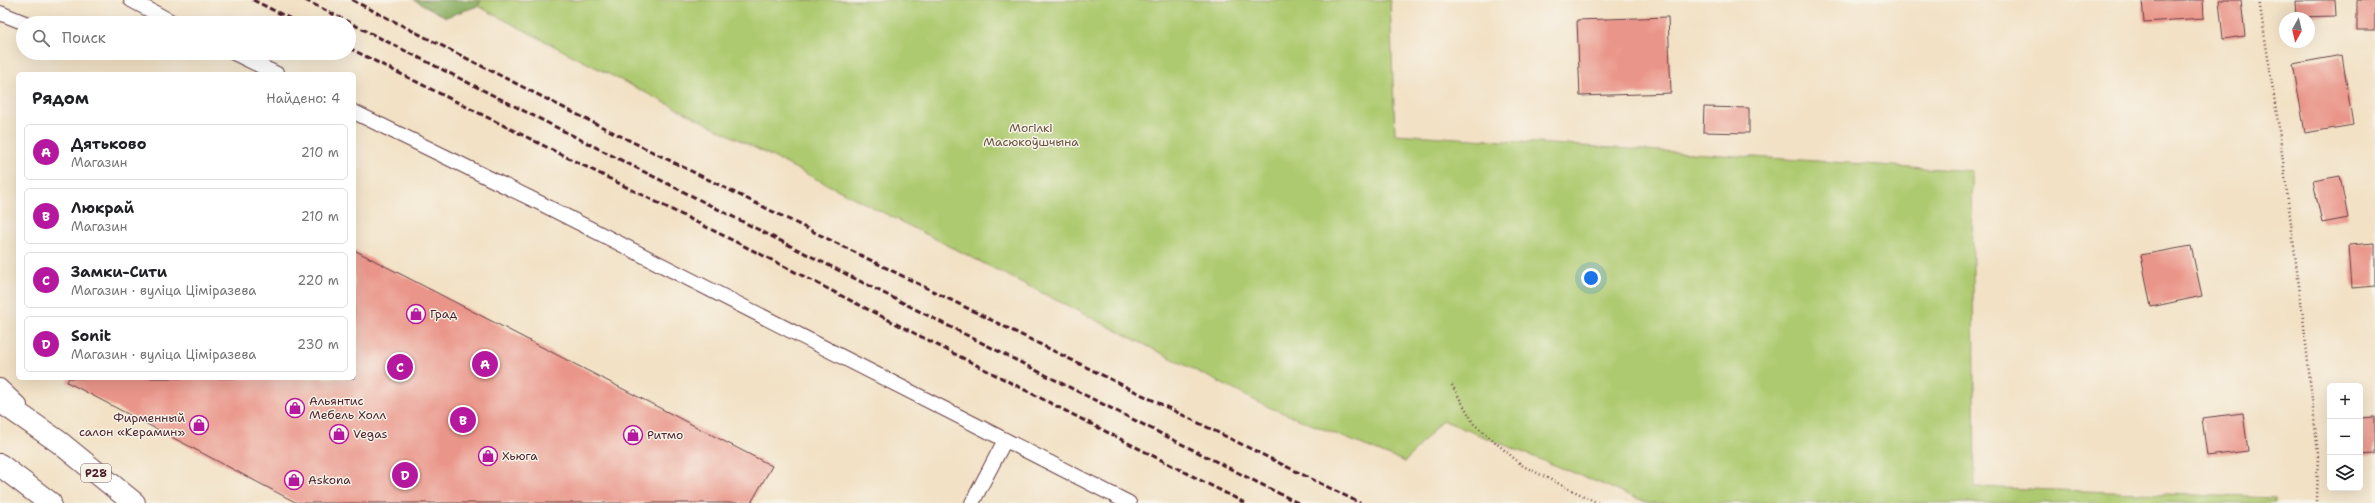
<!DOCTYPE html>
<html lang="ru">
<meta charset="utf-8">
<style>
body{margin:0;font-family:"Shantell Sans",sans-serif;background:#f2f2f2;color:#202124}
.controls{position:absolute;right:12px;bottom:12px;display:grid;overflow:hidden;border-radius:6px;box-shadow:0 4px 16px #0002}
.controls button{width:36px;height:36px;display:grid;place-items:center;padding:0;border:0;border-bottom:1px solid #e0e0e0;background:#fff;color:#202124;font:20px sans-serif}
.compass{position:absolute;left:2279px;top:12px;width:36px;height:36px;border-radius:50%;background:#fff;box-shadow:0 4px 16px #0002;rotate:188deg}
.you{position:absolute;left:1591px;top:278px;width:14px;height:14px;margin:-10px;border:3px solid #fff;border-radius:50%;background:#1a73e8;box-shadow:0 0 0 6px #1a73e833}
.badge{display:grid;place-items:center;width:26px;height:26px;border-radius:50%;background:#b5179e;color:#fff;font-size:13px;font-weight:700}
.pin{position:absolute;translate:-50% -50%;border:2px solid #fff;box-shadow:0 1px 4px #0006}
.list{margin:0;padding:0;list-style:none}
h2{display:flex;justify-content:space-between;align-items:center;height:52px;margin:0;padding:0 16px;font-size:17px}
h2 small{font-size:13px;font-weight:400;color:#757577}
.list li{display:grid;grid-template-columns:26px 1fr auto;gap:12px;align-items:center;box-sizing:border-box;height:56px;margin:0 8px 8px;padding:0 8px;border:1px solid #e0e0e0;border-radius:6px}
.list b{display:block;font-size:15px;white-space:nowrap}
.list p{margin:0;font-size:13px;white-space:nowrap;color:#757577}
.list em{font-size:13px;font-style:normal;color:#757577}
.icon{flex:none;width:22px;height:22px;fill:none;stroke:currentColor;stroke-width:2;stroke-linecap:round;stroke-linejoin:round}
.map{position:relative;flex:none;width:2375px;height:503px;overflow:hidden}
.search{position:absolute;background:#fff;box-shadow:0 4px 16px #0002;left:16px;top:16px;width:340px;height:44px;display:flex;align-items:center;gap:10px;box-sizing:border-box;padding:0 14px;border-radius:22px;color:#757577;font-size:15px}
.panel{position:absolute;background:#fff;box-shadow:0 4px 16px #0002;left:16px;top:72px;width:340px;height:308px;border-radius:6px}
.map>svg:first-child{display:block}
</style>
<div class="map">
<svg width="2375" height="503" viewBox="0 0 2375 503">
<rect width="100%" height="100%" fill="#f7f3e8"/>
<filter id="ink" filterUnits="userSpaceOnUse"><feTurbulence type="fractalNoise" baseFrequency=".025" numOctaves="2"/><feDisplacementMap in="SourceGraphic" scale="8" xChannelSelector="R" yChannelSelector="G"/><feConvolveMatrix kernelMatrix="1 2 1 2 8 2 1 2 1" color-interpolation-filters="sRGB"/></filter>
<filter id="wash" filterUnits="userSpaceOnUse"><feTurbulence type="fractalNoise" baseFrequency=".012" numOctaves="4" result="noise"/><feDisplacementMap in="SourceGraphic" scale="16" xChannelSelector="R" yChannelSelector="G"/><feGaussianBlur stdDeviation="0.9" result="paint"/><feColorMatrix in="noise" values="0 0 0 0 0 0 0 0 0 0 0 0 0 0 0 0 0 1.4 0 .05"/><feComposite in="paint" operator="in"/></filter>
<g filter="url(#wash)">
<rect width="100%" height="100%" fill="#f2e1c5"/>
<path fill="#aeca70" stroke="#7c744e" d="M481 0H1390L1395 134 1972 171 1975 487 2275 498V503H1649L1442 420 1405 462 1266 406 579 59 478 6Z"/>
<path fill="#8aae62" stroke="#6a6646" d="M414 0H481L478 6 446 17Z"/>
<g id="blocks">
<g fill="#ea9589">
<path d="M2142 0H2203L2204 18 2144 22Z"/>
<path d="M2219 0H2241L2245 36 2223 39Z"/>
<path d="M2295 0H2335L2336 16 2296 17Z"/>
<rect x="2357" y="0" width="18" height="30"/>
<path d="M1668 17 1671 93 1580 96 1577 20Z"/>
<path d="M2342 55 2353 125 2305 133 2293 64Z"/>
<path d="M1704 107 1749 108V133L1703 132Z"/>
<path d="M2340 176 2348 218 2322 223 2313 181Z"/>
<path d="M2375 243V286L2352 288 2349 245Z"/>
<path d="M2191 246 2202 296 2151 307 2141 255Z"/>
<path d="M354 250 772 466 751 503H297L67 382 69 378H354Z"/>
<path d="M2243 413 2248 451 2207 456 2202 418Z"/>
<path d="M2375 417V454L2360 455V418Z"/>
</g>
</g>
</g>
<g filter="url(#ink)">
<use href="#blocks" fill-opacity="0" stroke="#633c42" stroke-width="1"/>
<g fill="none" stroke-linecap="round" stroke-linejoin="round">
<g stroke="#633c42" stroke-width="16">
<g id="lane">
<path d="M131 0 174 23"/>
<path d="M0 13 25 23"/>
<path d="M234 53 277 74"/>
<path d="M354 112 538 202 1129 503"/>
<path d="M0 386 20 405"/>
<path d="M972 503 1005 440"/>
</g>
</g>
<g stroke="#633c42" stroke-width="24">
<g id="primary">
<path d="M0 401 59 442 134 503"/>
<path d="M0 465 50 503"/>
</g>
</g>
<g stroke="#633c42" stroke-width="2.5" stroke-dasharray="1 3" stroke-linecap="butt">
<path d="M2259 0 2278 122 2303 317 2318 454 2317 503"/>
<path d="M1452 385 1474 424 1523 466 1598 503"/>
</g>
<use href="#lane" stroke="#fff" stroke-width="14"/>
<use href="#primary" stroke="#fff" stroke-width="22"/>
<g stroke="#4a1f2b" stroke-width="3" stroke-dasharray="6 3" stroke-linecap="butt">
<path d="M253 0 299 23"/>
<path d="M305 0 1298 503"/>
<path d="M352 0 566 109 1360 503"/>
<path d="M349 48 764 256 1245 503"/>
</g>
</g>
</g>
<defs>
<g id="shop-ring" transform="scale(1)"><circle r="9.5" fill="#f7f3e8" stroke="#b5179e" stroke-width="1.5"/><path d="M-5-2.5h2.3a2.7 3.5 0 0 1 5.4 0H5L5.5 6h-11ZM-1.5-2.5h3a1.5 2.3 0 0 0-3 0Z" fill="#b5179e"/></g>
</defs>
<g fill-rule="evenodd">
<use href="#shop-ring" x="416" y="314"/>
<use href="#shop-ring" x="295" y="408"/>
<use href="#shop-ring" x="199" y="425"/>
<use href="#shop-ring" x="339" y="434"/>
<use href="#shop-ring" x="633" y="435"/>
<use href="#shop-ring" x="488" y="456"/>
<use href="#shop-ring" x="294" y="480"/>
</g>
<g text-anchor="middle" dominant-baseline="central" stroke-width="3" stroke-linejoin="round" paint-order="stroke">
<rect fill="#f7f3e8" stroke="#7e5f64" stroke-width="1" x="81" y="464" width="30" height="18" rx="3"/>
<g font-size="11" font-weight="bold" fill="#4a1f2b">
<text x="96" y="473">Р28</text>
</g>
<g font-size="12" fill="#685240" stroke="#f7f3e8">
<text x="1031" y="128">Могілкі<tspan x="1031" dy="14">Масюкоўшчына</tspan></text>
</g>
<g font-size="12" fill="#4a1f2b" stroke="#f7f3e8" text-anchor="start">
<text x="430" y="314">Град</text>
<text x="309" y="401">Альянтис<tspan x="309" dy="14">Мебель Холл</tspan></text>
<text x="185" y="418" text-anchor="end">Фирменный<tspan x="185" dy="14">салон «Керамин»</tspan></text>
<text x="353" y="434">Vegas</text>
<text x="647" y="435">Ритмо</text>
<text x="502" y="456">Хьюга</text>
<text x="308" y="480">Askona</text>
</g>
</g>
</svg>
<div class="controls">
<button>+</button>
<button>−</button>
<button><svg class="icon" aria-label="layers" viewBox="0 0 24 24"><path d="M12 4l9 5-9 5-9-5zM3 14l9 5 9-5"/></svg></button>
</div>
<svg class="compass" viewBox="-18 -18 36 36"><path d="M0-13l5 13h-10z" fill="#e53935"/><path d="M0 13l5-13h-10z" fill="#757577"/></svg>
<div class="you"></div>
<div class="pin badge" style="left:485px;top:364px">A</div>
<div class="pin badge" style="left:463px;top:420px">B</div>
<div class="pin badge" style="left:400px;top:367px">C</div>
<div class="pin badge" style="left:405px;top:475px">D</div>
<div class="search"><svg class="icon" aria-label="search" viewBox="0 0 24 24"><circle cx="10" cy="10" r="6"/><path d="M15 15l6 6"/></svg>Поиск</div>
<section class="panel">
<h2>Рядом<small>Найдено: 4</small></h2>
<ul class="list">
<li><span class="badge">A</span><div><b>Дятьково</b><p>Магазин</p></div><em>210 m</em></li>
<li><span class="badge">B</span><div><b>Люкрай</b><p>Магазин</p></div><em>210 m</em></li>
<li><span class="badge">C</span><div><b>Замки-Сити</b><p>Магазин · вуліца Ціміразева</p></div><em>220 m</em></li>
<li><span class="badge">D</span><div><b>Sonit</b><p>Магазин · вуліца Ціміразева</p></div><em>230 m</em></li>
</ul>
</section>
</div>
